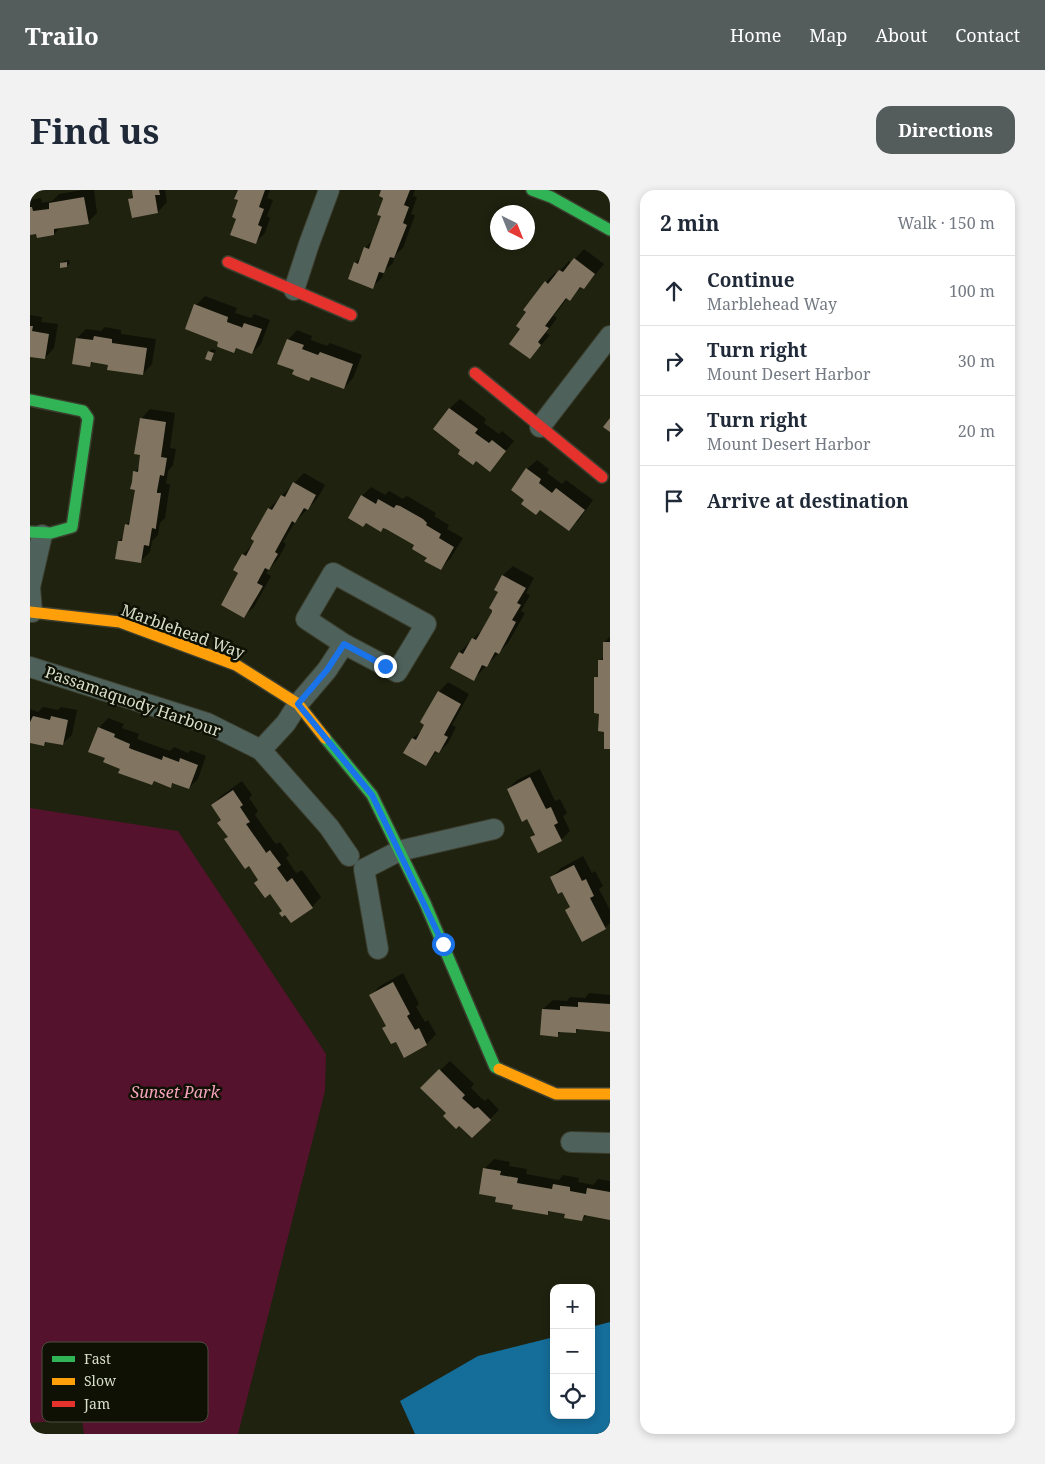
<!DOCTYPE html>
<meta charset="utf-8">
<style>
body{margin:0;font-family:"Noto Serif",serif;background:#f2f2f3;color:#1f2937}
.controls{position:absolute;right:15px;bottom:15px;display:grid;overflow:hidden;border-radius:10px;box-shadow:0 2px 8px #0003}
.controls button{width:45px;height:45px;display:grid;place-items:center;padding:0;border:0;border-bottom:1px solid #e0e1e3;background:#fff;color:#1f2937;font:25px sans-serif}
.compass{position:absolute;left:460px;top:15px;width:45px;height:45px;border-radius:50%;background:#fff;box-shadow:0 2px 8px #0003;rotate:137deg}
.stop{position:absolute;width:15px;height:15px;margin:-11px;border:4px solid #1a73e8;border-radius:50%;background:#fff}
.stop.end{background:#1a73e8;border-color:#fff;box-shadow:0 1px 5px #0008}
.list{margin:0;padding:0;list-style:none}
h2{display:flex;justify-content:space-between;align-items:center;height:65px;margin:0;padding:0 20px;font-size:21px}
h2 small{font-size:16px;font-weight:400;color:#747a83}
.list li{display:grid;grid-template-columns:32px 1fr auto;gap:15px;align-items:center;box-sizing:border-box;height:70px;padding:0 20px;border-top:1px solid #e0e1e3}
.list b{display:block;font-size:19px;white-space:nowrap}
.list p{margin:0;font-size:16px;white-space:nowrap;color:#747a83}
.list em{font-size:16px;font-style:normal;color:#747a83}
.icon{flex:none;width:28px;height:28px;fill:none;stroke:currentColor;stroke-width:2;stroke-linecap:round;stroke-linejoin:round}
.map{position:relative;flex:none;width:580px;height:1244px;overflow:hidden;border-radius:15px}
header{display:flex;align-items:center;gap:30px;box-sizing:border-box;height:70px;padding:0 25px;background:#555d5c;color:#fff}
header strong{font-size:24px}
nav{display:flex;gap:28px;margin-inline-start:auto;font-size:18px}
.intro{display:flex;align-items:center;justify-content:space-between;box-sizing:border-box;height:120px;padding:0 30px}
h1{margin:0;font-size:35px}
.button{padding:12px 22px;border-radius:15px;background:#555d5c;color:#fff;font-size:18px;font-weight:700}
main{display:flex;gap:30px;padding:0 30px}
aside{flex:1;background:#fff;border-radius:15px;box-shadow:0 2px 8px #0003}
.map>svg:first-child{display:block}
</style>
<header>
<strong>Trailo</strong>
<nav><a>Home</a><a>Map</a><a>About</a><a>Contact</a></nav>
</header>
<div class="intro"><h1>Find us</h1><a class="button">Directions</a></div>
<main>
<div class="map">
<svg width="580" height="1244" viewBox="0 0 580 1244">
<rect width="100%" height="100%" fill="#1f220f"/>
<path fill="#55122c" d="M0 618 148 641 296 864 295 901 208 1244H54L52 1229 0 1233Z"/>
<path fill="#156d99" d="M580 1132V1244H385L370 1211 448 1166 524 1147V1225H561V1137Z"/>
<g fill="#0007">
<path d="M53 0H64L67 23 58 32 31 37 24 44H0V10L11 8 12 13 22 11 29 4Z"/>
<path d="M103 0H135L137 12 128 22 103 26 100 9 104 5Z"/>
<path d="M209 0H240L237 8 243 10 237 26 240 28 235 43 225 53 208 28 210 10Z"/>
<path d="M353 0H385L383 6 387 7 381 24 385 25 373 58 365 65 363 73 354 81 352 88 342 97 325 73 333 66 335 58 344 49 353 26 355 7Z"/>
<path d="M554 59 574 74 554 98 552 96 540 109 538 107 524 126 527 128 516 143 520 145 500 168 492 139 516 92 525 83 527 84 539 71 541 73Z"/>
<path d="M39 70 40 73 37 76 31 74 34 71Z"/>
<path d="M175 106 207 118 205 123 221 128 224 124 240 130 231 154 222 163 207 158 204 161 166 115Z"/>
<path d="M0 125 12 127 11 132 28 134 24 158 15 168 0 166Z"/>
<path d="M75 137 91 140V144L126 149 122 174 113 184 79 174 64 171 60 175 47 148 56 139 71 141Z"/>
<path d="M267 140 282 146 281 150 297 156 300 153 332 165 323 188 314 198 282 186 279 189 265 179 258 150Z"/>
<path d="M182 159 186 160 181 170 179 162Z"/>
<path d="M430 209 456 229 454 233 469 244 472 241 484 251 460 280 405 239 420 218Z"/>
<path d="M120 219 145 223 140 258 146 259 143 275 138 281 136 294H140L135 328 130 333 128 345 122 351 120 362 111 371 89 351 94 346 96 335 101 329 106 299 105 282 110 276 111 229Z"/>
<path d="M507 270 519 279 517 283 532 294 536 290 563 310 548 331 538 340 497 279Z"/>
<path d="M274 283 295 295 287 309 265 332 253 352 256 354 254 358 248 369 236 383 241 386 224 417 214 426 210 383 213 365 222 355 239 319Z"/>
<path d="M341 297 355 305 359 301 373 309 376 306 379 307 406 323 404 326 419 335 417 339 433 348 420 369 410 379 385 355 355 337 351 340 332 306Z"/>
<path d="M483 376 504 388 496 403 500 405 491 421 495 423 478 453 443 490 422 477 430 462 452 440 463 422 469 402 465 400 473 385Z"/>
<path d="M580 447V558L570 522 566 488 570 484V471L574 466V452Z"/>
<path d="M418 492 439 504 422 535 426 537 418 553 409 562 407 561 396 575 383 548 393 540 409 502Z"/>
<path d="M13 517 28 520 31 517 47 520 42 545 32 554 18 551 14 555 0 552V519L8 522Z"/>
<path d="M78 528 94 534 92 538 109 544 107 549 140 561 144 557 158 563 161 560 176 566 168 589 159 598 144 593 140 596 125 591 122 594 91 578 76 568 69 538Z"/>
<path d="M510 579 525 611 530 609 537 623 533 626 540 641 531 650 502 647 505 643 498 628 478 599 487 590Z"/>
<path d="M212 591 222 605 219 608 228 621 225 625 244 652 246 654 250 652 259 665 256 668 266 683 272 680 291 707 282 717 250 723 253 720 199 647 192 630 182 616 191 606Z"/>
<path d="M553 666 562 683 565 681 573 696 569 699 580 720V733L575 738 537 720 541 716 533 700 521 688 531 678Z"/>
<path d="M373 783 389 814 386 817 395 832 398 830 406 844 397 854 375 866 341 805 350 796Z"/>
<path d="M559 803 580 805V840L549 838 546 842 532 841 527 845 513 819 523 810 537 811 540 807 555 808Z"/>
<path d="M420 871 444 894 441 898 452 909 455 911 458 908 469 920 442 947 392 898Z"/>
<path d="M464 969 480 972 479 976 497 979 496 984 529 990 533 985 549 988 548 992 563 995 568 989 580 991V1029L558 1024 552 1030 537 1023 521 1020 517 1024 484 1014 468 1006 450 1003 455 978Z"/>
</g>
<g fill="#817561">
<path d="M102 0H129L130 5H125L128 23 102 28 98 9 103 8Z"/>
<path d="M208 0H235L229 17 234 19 228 35 232 37 226 54 200 45 206 29 202 27 208 10 204 9Z"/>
<path d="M351 0H380L374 15 379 17 373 33 377 35 364 68 360 67 354 83 349 82 343 99 318 89 324 72 328 74 334 57 339 59 340 56 351 26 347 25 353 9V8L349 6Z"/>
<path d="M54 7 59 34 24 39V45L7 48 6 44 0 45V17H2L3 21 19 19V13Z"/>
<path d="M544 68 565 84 554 99 550 97 540 111 536 108 515 136 519 138 508 152 511 155 500 169 479 154 490 139 486 136 496 122 493 120 515 91 518 94 529 80 533 82Z"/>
<path d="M37 72V77L30 78V73Z"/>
<path d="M164 114 198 127 197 132 211 137 212 138 214 133 232 139 222 164 206 158 204 163 188 157 187 156 188 152 155 139Z"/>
<path d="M0 136H3L2 141 19 144 15 169 0 167Z"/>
<path d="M64 146 82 149V153L117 158 113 185 77 180 78 175 61 172 60 177 42 174 46 148 63 150Z"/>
<path d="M257 149 274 155 272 159 288 165 290 162 323 174 314 199 281 187 279 191 266 186 262 184 264 180 247 174Z"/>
<path d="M178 161 184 163 181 171 175 169Z"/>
<path d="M419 218 448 239 445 243 459 253 462 250 476 261 460 282 446 271 443 275 428 264 430 260 403 239Z"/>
<path d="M110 228 136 232 131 267 137 268 134 286 130 285 127 301V303H131L126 337V339L122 338 119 356 114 355 111 373 85 369 88 351H92L95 334 99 335 105 300 100 299 102 292 103 281 108 282 110 265 104 264Z"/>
<path d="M580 228V242L573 237Z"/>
<path d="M496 278 511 289 509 293 522 303 526 298 555 320 539 341 510 320 506 325 491 314 494 310 481 300Z"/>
<path d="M263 292 286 305 278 320 274 318 265 333 262 331 261 333 245 362 248 364 245 369 239 380 235 378 227 393 233 396 214 428 191 415 208 383 203 380 212 364 216 366 224 351 221 349V348L238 318 242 320 251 305 255 307Z"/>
<path d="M331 305 346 314 348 309 364 318 366 315 370 316 393 329 397 333 396 335 411 344 409 348 424 357 411 380 394 371 397 368 382 359 384 355 356 339 353 338 351 342 336 333 333 337 318 328Z"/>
<path d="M472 385 496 398 487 413 491 415 482 430 486 432 469 464 465 462 457 477 452 475 444 491 420 478 429 462 433 464 442 448 446 450 449 445 462 422V420L459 418 468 402 464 400Z"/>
<path d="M573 452H580V559H574V542L568 541 569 524 564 523V487H568V470H573Z"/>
<path d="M408 501 431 514 414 545 418 547 409 563 405 561 396 576 373 563 382 548 386 550 387 548 394 535 390 532Z"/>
<path d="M3 526 20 530 21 526 38 530 33 555 15 552 14 556 0 553V532Z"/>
<path d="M68 537 85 544 84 547 100 554 99 558 104 560 132 570 133 566 149 572 150 568 168 575 159 599 142 593 141 598 124 591 122 595 88 583 90 579 73 572 75 568 58 562Z"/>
<path d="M500 587 516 619 521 617 528 633 524 635 532 651 508 663 500 647 505 645 497 629 492 632 477 599Z"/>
<path d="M203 600 213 615 210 617 220 632 216 634 235 661 236 663 240 660 242 663 251 675 247 678 257 692 262 688 283 718 261 733 255 725 252 727 249 723 252 721 240 704 235 708 224 693 228 690 219 676 215 679 194 649 198 647 187 633 191 630 181 615Z"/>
<path d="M544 675 552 691 556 689 564 706 560 708 576 739 552 752 535 720 540 717 532 702 528 704 520 687Z"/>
<path d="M363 792 380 824 377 826 385 840 389 838 397 855 374 868 366 852 361 854 352 838 356 836 339 805Z"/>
<path d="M548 812 580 814V842L546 839V843L528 842V847L510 845 512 819 530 820V816L548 817Z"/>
<path d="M409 879 435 905 432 908 443 918 444 919 448 917 461 930 442 948 429 936 426 939 413 926 416 923 390 898Z"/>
<path d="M453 978 471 981 470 985 488 988 487 993 522 999 523 994 540 997V1001L556 1004 557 998 580 1002V1030L554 1025 552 1031 534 1028 535 1024 518 1021V1025L482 1019 483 1015 465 1012 466 1007 449 1004Z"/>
</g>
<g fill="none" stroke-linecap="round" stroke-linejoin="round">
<g stroke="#3c3f2f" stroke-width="22">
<g id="street">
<path d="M264 100 279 54 299 0"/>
<path d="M510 237 580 146"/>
<path d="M2 422 0 397 12 345"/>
<path d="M0 477 177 533 231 560 256 533 268 514 297 480 314 454 276 429 303 383 396 434 367 482 314 454"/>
<path d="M231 560 299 637 319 666"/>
<path d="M348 759 334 679 369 661 464 639"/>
<path d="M541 952 580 953"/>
</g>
</g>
<g stroke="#3c3f2f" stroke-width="14">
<g id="fast">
<path d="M502 0 521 7 580 40"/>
<path d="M0 210 53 221 58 228 42 337 21 343 0 342"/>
<path d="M295 548 342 605 395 713 465 877 469 879"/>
</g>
</g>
<g stroke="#3c3f2f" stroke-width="14">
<g id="slow">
<path d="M0 422 90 432 206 475 268 514 295 548"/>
<path d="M469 879 526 904H580"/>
</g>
</g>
<g stroke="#3c3f2f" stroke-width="14">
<g id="jam">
<path d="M198 72 321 125"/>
<path d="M445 183 572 287"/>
</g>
</g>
<use href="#street" stroke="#4f615b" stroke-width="20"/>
<use href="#fast" stroke="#30b455" stroke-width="11"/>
<use href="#slow" stroke="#ff9f0a" stroke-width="11"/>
<use href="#jam" stroke="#e5322d" stroke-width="11"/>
</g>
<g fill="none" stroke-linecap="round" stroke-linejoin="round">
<path stroke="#1a73e8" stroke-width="6" d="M355 476 314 454 297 480 268 514 342 605 413 754"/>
</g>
<g text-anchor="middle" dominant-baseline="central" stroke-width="5" stroke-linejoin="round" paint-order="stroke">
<g font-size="16" fill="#d9dfca" stroke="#0e1104">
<text transform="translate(153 441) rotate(20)">Marblehead Way</text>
<text transform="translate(103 511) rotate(19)">Passamaquody Harbour</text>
</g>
<g font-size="16" font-style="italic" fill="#f6a2bd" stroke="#0e1104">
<text x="145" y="902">Sunset Park</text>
</g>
</g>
<rect x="12" y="1152" width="166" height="80" rx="8" fill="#0e1104" stroke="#4b4f3f" stroke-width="1"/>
<rect x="22" y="1166" width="23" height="6" fill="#30b455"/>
<rect x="22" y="1188" width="23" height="7" fill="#ff9f0a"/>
<rect x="22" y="1211" width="23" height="6" fill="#e5322d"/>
<g font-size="14" fill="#d9dfca">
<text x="54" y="1174">Fast</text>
<text x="54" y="1196">Slow</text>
<text x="54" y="1219">Jam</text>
</g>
</svg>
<div class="controls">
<button>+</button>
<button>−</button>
<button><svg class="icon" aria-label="locate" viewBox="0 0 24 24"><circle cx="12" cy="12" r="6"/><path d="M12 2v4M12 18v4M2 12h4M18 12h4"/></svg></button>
</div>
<svg class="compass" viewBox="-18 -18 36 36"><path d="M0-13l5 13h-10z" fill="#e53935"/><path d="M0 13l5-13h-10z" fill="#747a83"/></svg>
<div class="stop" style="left:413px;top:754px"></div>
<div class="stop end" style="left:355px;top:476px"></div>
</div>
<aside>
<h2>2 min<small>Walk · 150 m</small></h2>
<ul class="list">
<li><svg class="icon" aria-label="ahead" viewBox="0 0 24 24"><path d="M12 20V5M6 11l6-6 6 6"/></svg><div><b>Continue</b><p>Marblehead Way</p></div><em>100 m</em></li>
<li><svg class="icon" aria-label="right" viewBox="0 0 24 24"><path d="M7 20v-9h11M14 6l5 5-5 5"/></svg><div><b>Turn right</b><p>Mount Desert Harbor</p></div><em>30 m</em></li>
<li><svg class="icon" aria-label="right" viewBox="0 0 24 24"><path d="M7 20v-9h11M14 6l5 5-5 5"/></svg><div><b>Turn right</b><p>Mount Desert Harbor</p></div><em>20 m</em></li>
<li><svg class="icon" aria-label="arrive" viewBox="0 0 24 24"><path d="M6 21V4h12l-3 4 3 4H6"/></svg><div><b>Arrive at destination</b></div></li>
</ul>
</aside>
</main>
